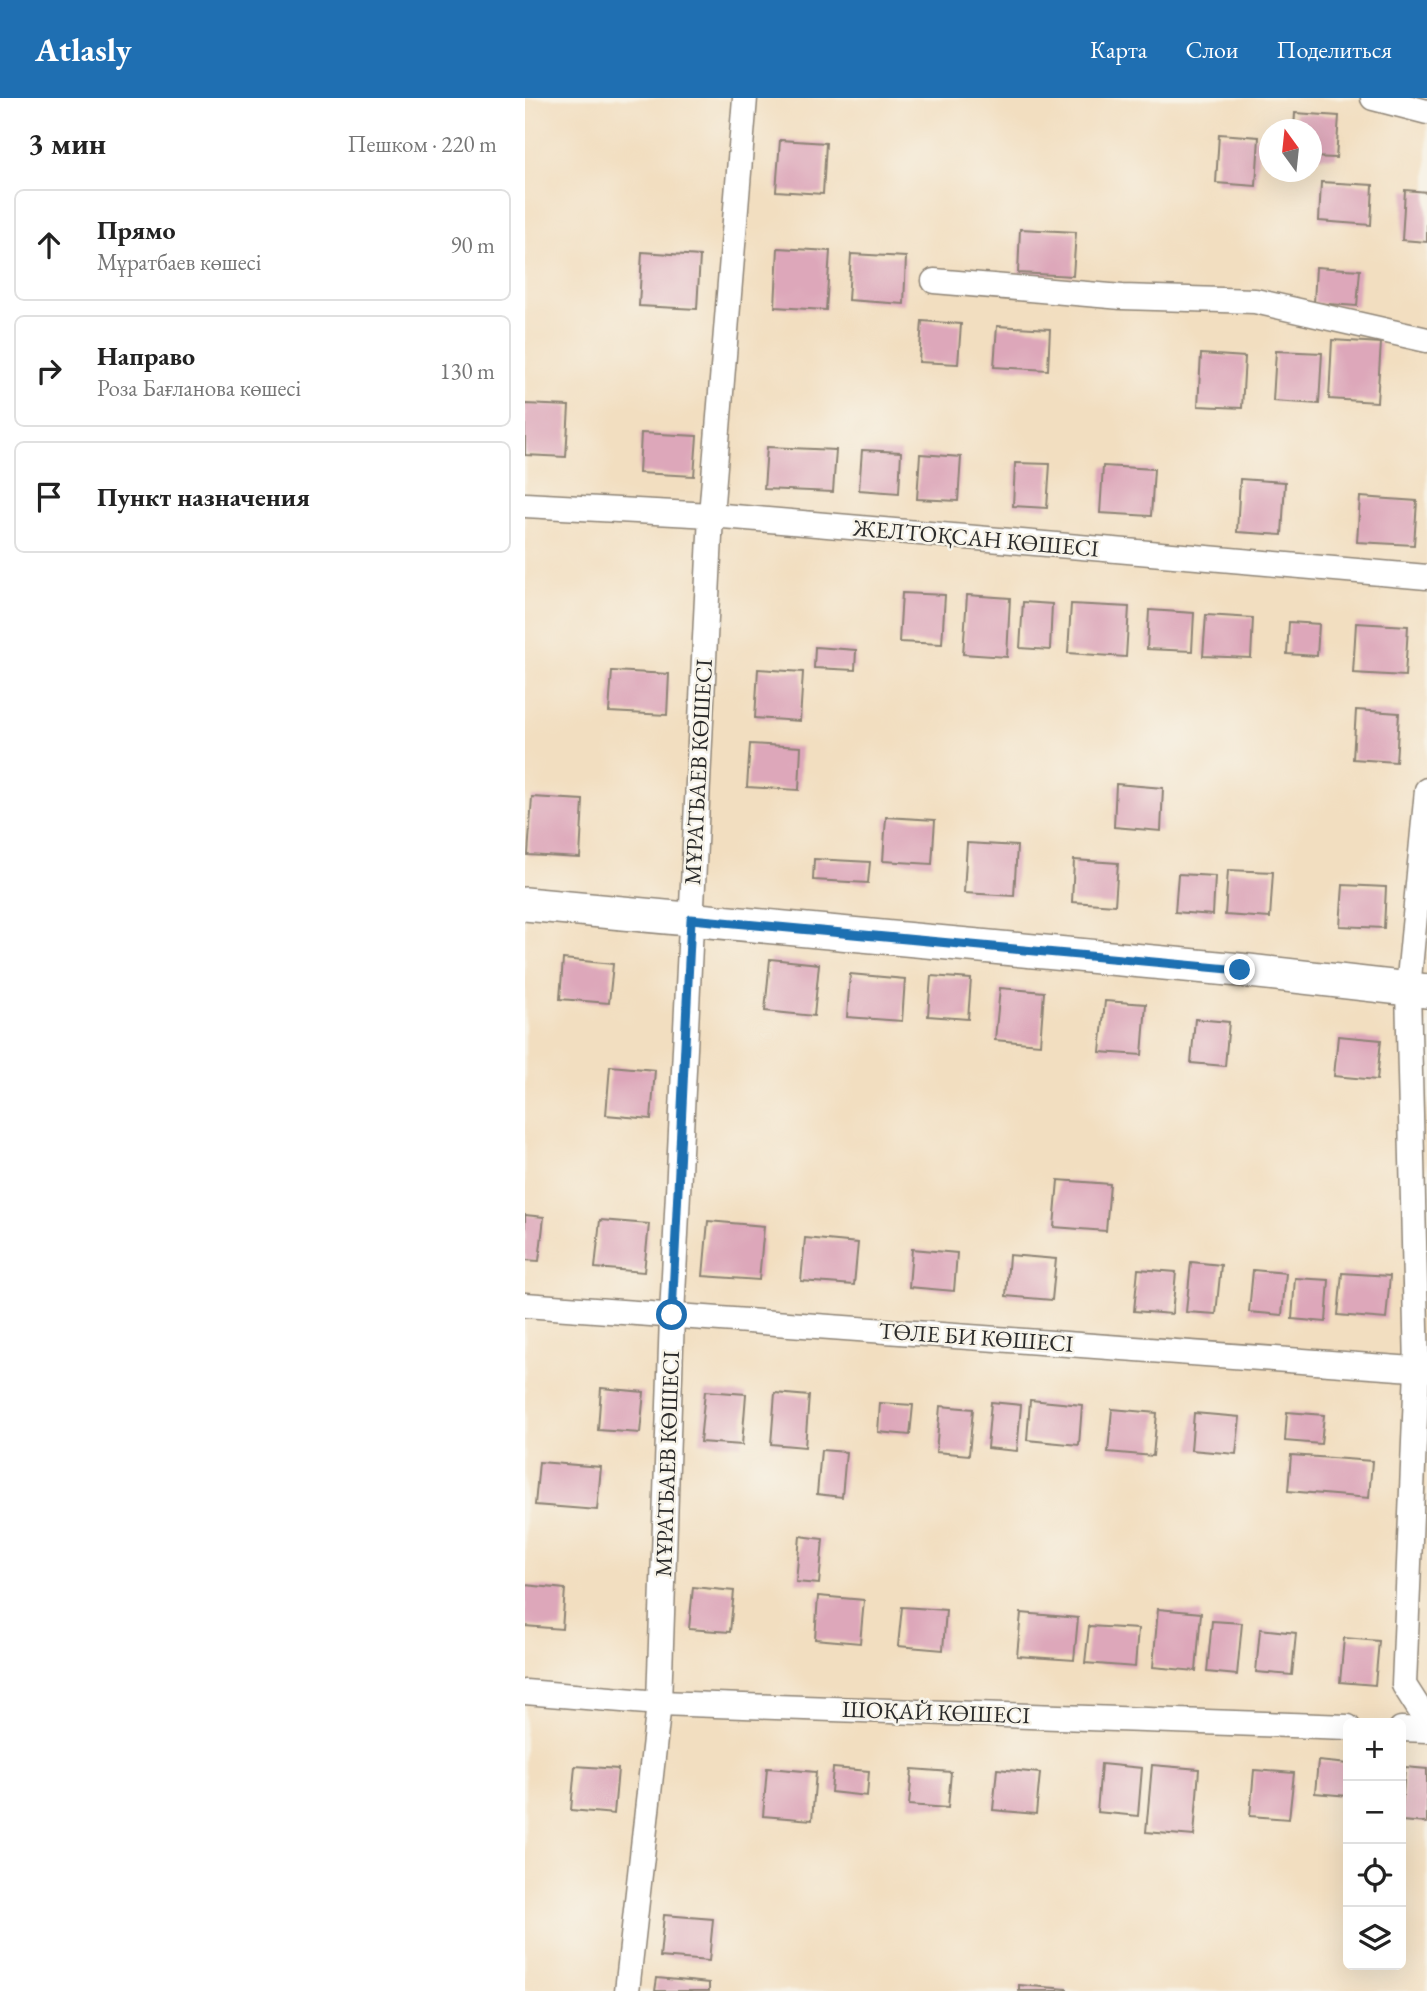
<!DOCTYPE html>
<html lang="ru">
<meta charset="utf-8">
<style>
body{margin:0;font-family:"EB Garamond",serif;background:#f6f6f6;color:#222}
.controls{position:absolute;right:21px;bottom:21px;display:grid;overflow:hidden;border-radius:10px;box-shadow:0 7px 28px #0002}
.controls button{width:63px;height:63px;display:grid;place-items:center;padding:0;border:0;border-bottom:2px solid #e0e0e0;background:#fff;color:#222;font:35px sans-serif}
.compass{position:absolute;left:734px;top:21px;width:63px;height:63px;border-radius:50%;background:#fff;box-shadow:0 7px 28px #0002;rotate:345deg}
.stop{position:absolute;width:21px;height:21px;margin:-16px;border:5px solid #1f6fb2;border-radius:50%;background:#fff}
.stop.end{background:#1f6fb2;border-color:#fff;box-shadow:0 2px 7px #0008}
.list{margin:0;padding:0;list-style:none}
h2{display:flex;justify-content:space-between;align-items:center;height:91px;margin:0;padding:0 28px;font-size:30px}
h2 small{font-size:23px;font-weight:400;color:#767676}
.list li{display:grid;grid-template-columns:46px 1fr auto;gap:21px;align-items:center;box-sizing:border-box;height:112px;margin:0 14px 14px;padding:0 14px;border:2px solid #e0e0e0;border-radius:10px}
.list b{display:block;font-size:26px;white-space:nowrap}
.list p{margin:0;font-size:23px;white-space:nowrap;color:#767676}
.list em{font-size:23px;font-style:normal;color:#767676}
.icon{flex:none;width:38px;height:38px;fill:none;stroke:currentColor;stroke-width:2;stroke-linecap:round;stroke-linejoin:round}
.map{position:relative;flex:none;width:902px;height:1893px;overflow:hidden}
header{display:flex;align-items:center;gap:42px;box-sizing:border-box;height:98px;padding:0 35px;background:#1f6fb2;color:#fff}
header strong{font-size:33px}
nav{display:flex;gap:38px;margin-inline-start:auto;font-size:24px}
main{display:flex}
aside{flex:1;background:#fff}
.map>svg:first-child{display:block}
</style>
<header>
<strong>Atlasly</strong>
<nav><a>Карта</a><a>Слои</a><a>Поделиться</a></nav>
</header>
<main>
<aside>
<h2>3 мин<small>Пешком · 220 m</small></h2>
<ul class="list">
<li><svg class="icon" aria-label="ahead" viewBox="0 0 24 24"><path d="M12 20V5M6 11l6-6 6 6"/></svg><div><b>Прямо</b><p>Мұратбаев көшесі</p></div><em>90 m</em></li>
<li><svg class="icon" aria-label="right" viewBox="0 0 24 24"><path d="M7 20v-9h11M14 6l5 5-5 5"/></svg><div><b>Направо</b><p>Роза Бағланова көшесі</p></div><em>130 m</em></li>
<li><svg class="icon" aria-label="arrive" viewBox="0 0 24 24"><path d="M6 21V4h12l-3 4 3 4H6"/></svg><div><b>Пункт назначения</b></div></li>
</ul>
</aside>
<div class="map">
<svg width="902" height="1893" viewBox="0 0 902 1893">
<rect width="100%" height="100%" fill="#f7f3e8"/>
<filter id="ink" filterUnits="userSpaceOnUse"><feTurbulence type="fractalNoise" baseFrequency=".0143" numOctaves="2"/><feDisplacementMap in="SourceGraphic" scale="14" xChannelSelector="R" yChannelSelector="G"/><feConvolveMatrix kernelMatrix="1 2 1 2 8 2 1 2 1" color-interpolation-filters="sRGB"/></filter>
<filter id="wash" filterUnits="userSpaceOnUse"><feTurbulence type="fractalNoise" baseFrequency=".00686" numOctaves="4" result="noise"/><feDisplacementMap in="SourceGraphic" scale="28" xChannelSelector="R" yChannelSelector="G"/><feGaussianBlur stdDeviation="1.57" result="paint"/><feColorMatrix in="noise" values="0 0 0 0 0 0 0 0 0 0 0 0 0 0 0 0 0 1.4 0 .05"/><feComposite in="paint" operator="in"/></filter>
<g filter="url(#wash)">
<rect width="100%" height="100%" fill="#f2dec0"/>
<g id="blocks">
<g fill="#dda7ba">
<path d="M770 15 814 18 811 60 786 59V32H769Z"/>
<path d="M694 36 734 39 731 88 691 85Z"/>
<path d="M255 42 301 45 298 96 251 93Z"/>
<path d="M796 84 848 87 846 127 794 123Z"/>
<path d="M880 92 902 94V144L877 142Z"/>
<path d="M495 131 551 134 548 178 493 175Z"/>
<path d="M253 150 305 153 301 212 250 209Z"/>
<path d="M117 154 175 158 172 211 114 208Z"/>
<path d="M326 156 381 159 379 206 323 202Z"/>
<path d="M791 169 835 172 832 208 789 205Z"/>
<path d="M397 223 436 226 433 266 394 264Z"/>
<path d="M472 228 525 231 523 272 469 269Z"/>
<path d="M807 242 856 245 852 304 804 301Z"/>
<path d="M751 253 797 255 794 306 748 303Z"/>
<path d="M676 256 720 259 717 310 673 308Z"/>
<path d="M0 306 44 308 41 359 0 357Z"/>
<path d="M116 335 172 338 169 378 114 375Z"/>
<path d="M242 349 311 352 308 394 239 391Z"/>
<path d="M337 352 376 354 374 395 334 392Z"/>
<path d="M395 356 436 359 433 403 392 401Z"/>
<path d="M490 365 525 366 522 410 488 408Z"/>
<path d="M578 368 629 371 626 418 575 415Z"/>
<path d="M715 381 760 384 757 437 712 434Z"/>
<path d="M835 399 892 403 889 447 832 444Z"/>
<path d="M377 495 420 497 417 546 374 544Z"/>
<path d="M442 497 485 500 482 559 438 556Z"/>
<path d="M498 504 527 506 525 552 495 550Z"/>
<path d="M546 506 604 509 601 559 543 555Z"/>
<path d="M624 512 669 515 667 553 622 551Z"/>
<path d="M681 517 728 520 726 560 678 558Z"/>
<path d="M764 524 794 526 792 558 762 556Z"/>
<path d="M831 525 883 528 880 578 828 575Z"/>
<path d="M290 549 331 552 330 572 289 570Z"/>
<path d="M233 571 278 574 275 623 230 620Z"/>
<path d="M87 573 144 576 142 617 84 614Z"/>
<path d="M831 612 874 615 871 664 828 661Z"/>
<path d="M225 646 276 649 274 692 222 689Z"/>
<path d="M591 686 638 690 636 733 589 729Z"/>
<path d="M7 699 58 702 55 760 3 757Z"/>
<path d="M361 719 410 722 407 766 358 763Z"/>
<path d="M442 745 492 748 489 798 439 795Z"/>
<path d="M289 761 345 764 343 785 288 782Z"/>
<path d="M549 762 593 765 590 807 547 804Z"/>
<path d="M703 772 748 774 745 820 700 817Z"/>
<path d="M653 776 690 778 688 817 650 814Z"/>
<path d="M818 787 861 789 859 830 815 828Z"/>
<path d="M38 861 88 866 84 905 35 901Z"/>
<path d="M245 861 294 866 289 918 240 913Z"/>
<path d="M325 876 380 881 377 923 322 919Z"/>
<path d="M406 878 446 881 443 921 403 918Z"/>
<path d="M475 890 519 894 515 946 470 942Z"/>
<path d="M580 903 621 906 617 957 575 954Z"/>
<path d="M670 921 704 924 700 968 666 965Z"/>
<path d="M813 938 856 942 852 982 809 978Z"/>
<path d="M85 968 130 972 126 1021 81 1017Z"/>
<path d="M533 1082 585 1086 581 1133 529 1129Z"/>
<path d="M0 1117 19 1119 14 1163 0 1162Z"/>
<path d="M75 1122 124 1126 119 1174 70 1170Z"/>
<path d="M183 1123 239 1128 234 1182 178 1178Z"/>
<path d="M280 1140 333 1145 329 1187 276 1183Z"/>
<path d="M387 1151 432 1155 429 1193 384 1189Z"/>
<path d="M484 1157 531 1161 527 1202 481 1198Z"/>
<path d="M666 1164 696 1167 691 1216 661 1214Z"/>
<path d="M613 1171 651 1174 647 1216 609 1213Z"/>
<path d="M728 1172 761 1175 757 1217 724 1214Z"/>
<path d="M817 1175 865 1178 861 1221 813 1217Z"/>
<path d="M770 1180 804 1182 801 1224 767 1221Z"/>
<path d="M76 1290 119 1294 115 1335 73 1332Z"/>
<path d="M180 1293 221 1296 217 1347 175 1344Z"/>
<path d="M250 1295 284 1298 280 1349 246 1346Z"/>
<path d="M505 1302 557 1307 554 1347 502 1342Z"/>
<path d="M466 1304 496 1307 492 1353 462 1350Z"/>
<path d="M355 1305 388 1307 385 1337 353 1334Z"/>
<path d="M415 1308 448 1311 444 1357 411 1354Z"/>
<path d="M587 1311 632 1315 628 1358 583 1354Z"/>
<path d="M762 1314 799 1317 796 1346 760 1343Z"/>
<path d="M669 1315 715 1319 711 1356 666 1352Z"/>
<path d="M296 1352 321 1354 317 1399 292 1396Z"/>
<path d="M766 1357 847 1363 844 1400 763 1393Z"/>
<path d="M14 1364 76 1369 72 1412 10 1407Z"/>
<path d="M275 1438 298 1441 294 1486 271 1484Z"/>
<path d="M0 1487 40 1491 37 1531 0 1528Z"/>
<path d="M168 1489 209 1493 205 1534 164 1531Z"/>
<path d="M293 1498 339 1502 335 1545 290 1541Z"/>
<path d="M377 1509 421 1512 418 1552 373 1548Z"/>
<path d="M633 1511 676 1515 671 1573 628 1569Z"/>
<path d="M496 1515 553 1520 549 1562 492 1558Z"/>
<path d="M687 1523 717 1525 712 1577 682 1574Z"/>
<path d="M564 1528 613 1531 610 1569 560 1565Z"/>
<path d="M735 1531 771 1535 767 1577 731 1574Z"/>
<path d="M819 1540 854 1543 850 1587 815 1584Z"/>
<path d="M793 1663 823 1666V1698L790 1695Z"/>
<path d="M576 1666 617 1670 613 1718 572 1714Z"/>
<path d="M627 1667 674 1671 669 1738 621 1734Z"/>
<path d="M50 1668 93 1671 89 1716 46 1712Z"/>
<path d="M880 1669 902 1671V1725L876 1723Z"/>
<path d="M242 1670 291 1674 287 1722 238 1718Z"/>
<path d="M308 1670 344 1673 342 1698 306 1694Z"/>
<path d="M387 1671 426 1674 423 1710 384 1707Z"/>
<path d="M472 1671 515 1675 511 1716 468 1712Z"/>
<path d="M729 1672 769 1675 764 1721 725 1718Z"/>
<path d="M139 1817 188 1821 184 1863 135 1859Z"/>
<path d="M132 1880 184 1885V1893H130Z"/>
<path d="M494 1887 542 1891V1893H494Z"/>
</g>
</g>
</g>
<g filter="url(#ink)">
<use href="#blocks" fill-opacity="0" stroke="#8e8476" stroke-width="2"/>
<g fill="none" stroke-linecap="round" stroke-linejoin="round">
<g stroke="#8e8476" stroke-width="27">
<g id="street">
<path d="M848 0 902 14"/>
<path d="M409 183 597 199 730 203 902 242"/>
<path d="M0 407 186 417 902 479"/>
<path d="M902 692 883 891 892 1271 879 1587 902 1623"/>
<path d="M0 1207 902 1272"/>
<path d="M0 1594 134 1605 823 1629"/>
<path d="M876 1631 902 1632"/>
<path d="M102 1893 134 1605 147 1218 186 417 220 0"/>
</g>
</g>
<g stroke="#8e8476" stroke-width="36">
<path id="secondary" d="M0 806 715 872 902 893"/>
</g>
<use href="#street" stroke="#fff" stroke-width="24"/>
<use href="#secondary" stroke="#fff" stroke-width="33"/>
</g>
</g>
<g fill="none" stroke-linecap="round" stroke-linejoin="round" filter="url(#ink)">
<path stroke="#1f6fb2" stroke-width="9" d="M147 1217 166 821 715 872"/>
</g>
<g text-anchor="middle" dominant-baseline="central" stroke-width="5" stroke-linejoin="round" paint-order="stroke">
<g font-size="23" fill="#2b2b2b" stroke="#f7f3e8">
<text transform="translate(451 440) rotate(5)">ЖЕЛТОҚСАН КӨШЕСІ</text>
<text transform="translate(173 674) rotate(-87)">МҰРАТБАЕВ КӨШЕСІ</text>
<text transform="translate(451 1239) rotate(4)">ТӨЛЕ БИ КӨШЕСІ</text>
<text transform="translate(142 1366) rotate(-88)">МҰРАТБАЕВ КӨШЕСІ</text>
<text transform="translate(411 1614) rotate(2)">ШОҚАЙ КӨШЕСІ</text>
</g>
</g>
</svg>
<div class="controls">
<button>+</button>
<button>−</button>
<button><svg class="icon" aria-label="locate" viewBox="0 0 24 24"><circle cx="12" cy="12" r="6"/><path d="M12 2v4M12 18v4M2 12h4M18 12h4"/></svg></button>
<button><svg class="icon" aria-label="layers" viewBox="0 0 24 24"><path d="M12 4l9 5-9 5-9-5zM3 14l9 5 9-5"/></svg></button>
</div>
<svg class="compass" viewBox="-18 -18 36 36"><path d="M0-13l5 13h-10z" fill="#e53935"/><path d="M0 13l5-13h-10z" fill="#767676"/></svg>
<div class="stop" style="left:147px;top:1217px"></div>
<div class="stop end" style="left:715px;top:872px"></div>
</div>
</main>
